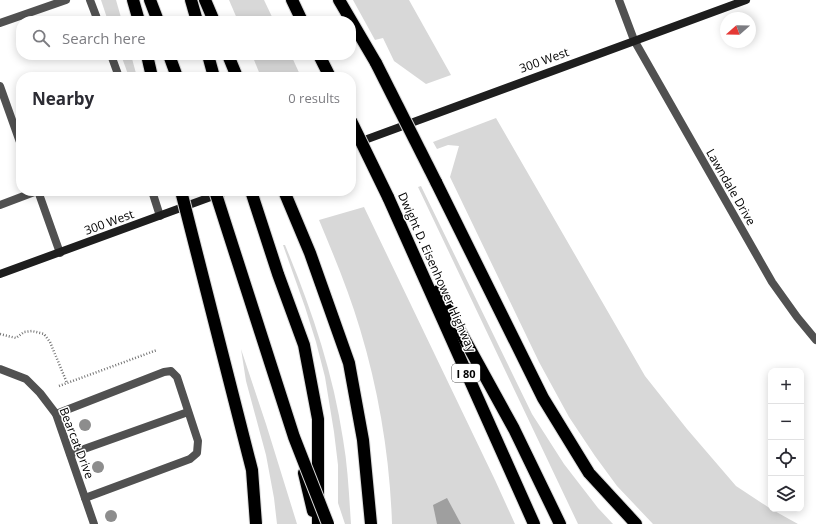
<!DOCTYPE html>
<meta charset="utf-8">
<style>
body{margin:0;font-family:"Open Sans",sans-serif;background:#f2f2f3;color:#2b2b33}
.controls{position:absolute;right:12px;bottom:12px;display:grid;overflow:hidden;border-radius:8px;box-shadow:0 2px 10px #0003}
.controls button{width:36px;height:36px;display:grid;place-items:center;padding:0;border:0;border-bottom:1px solid #e1e1e2;background:#fff;color:#2b2b33;font:20px sans-serif}
.compass{position:absolute;left:720px;top:12px;width:36px;height:36px;border-radius:50%;background:#fff;box-shadow:0 2px 10px #0003;rotate:250deg}
.list{margin:0;padding:0;list-style:none}
h2{display:flex;justify-content:space-between;align-items:center;height:52px;margin:0;padding:0 16px;font-size:17px}
h2 small{font-size:13px;font-weight:400;color:#7c7c81}
.icon{flex:none;width:22px;height:22px;fill:none;stroke:currentColor;stroke-width:2;stroke-linecap:round;stroke-linejoin:round}
.map{position:relative;flex:none;width:816px;height:524px;overflow:hidden}
.search{position:absolute;background:#fff;box-shadow:0 2px 10px #0003;left:16px;top:16px;width:340px;height:44px;display:flex;align-items:center;gap:10px;box-sizing:border-box;padding:0 14px;border-radius:16px;color:#7c7c81;font-size:15px}
.panel{position:absolute;background:#fff;box-shadow:0 2px 10px #0003;left:16px;top:72px;width:340px;height:124px;border-radius:16px}
.map>svg:first-child{display:block}
</style>
<div class="map">
<svg width="816" height="524" viewBox="0 0 816 524">
<rect width="100%" height="100%" fill="#fff"/>
<g fill="#d8d8d8">
<path d="M101 0H116L122 21H108Z"/>
<path d="M229 0H264L274 21H238Z"/>
<path d="M353 0H409L451 75 426 84 394 61 383 38 375 40Z"/>
<path d="M121 55H131L137 77H129Z"/>
<path d="M252 55H291L301 77H261Z"/>
<path d="M496 118 645 376 687 429 736 486 771 509 798 524H653L617 486 595 456 569 417 539 362 450 177 459 146 448 145 437 149 433 142Z"/>
<path d="M421 186 532 414 564 464 598 508 613 524H578L418 187Z"/>
<path d="M364 207 495 480 515 524H392C390 458 379 392 360 329 349 292 334 256 319 220Z"/>
<path d="M283 245H285C311 308 333 372 343 439 348 467 349 496 351 524H345L338 503V465L334 432 325 377 316 342 305 307Z"/>
<path d="M241 349 266 424 297 524H277L274 498 266 455 246 381Z"/>
</g>
<path fill="#9f9f9f" d="M447 498 461 524H437L433 505Z"/>
<g fill="none" stroke-linecap="round" stroke-linejoin="round">
<g stroke="#dbdbdb" stroke-width="14">
<g id="highway">
<path d="M133 0 139 21"/>
<path d="M150 0 158 21"/>
<path d="M191 0 197 21"/>
<path d="M205 0 214 21"/>
<path d="M292 0 302 21"/>
<path d="M339 0 376 63"/>
<path d="M147 55 152 77"/>
<path d="M169 55 177 77"/>
<path d="M208 55 214 77"/>
<path d="M228 55 237 77"/>
<path d="M319 55 330 77"/>
<path d="M436 182 543 398 589 473 636 524"/>
<path d="M251 191 278 274 304 345 318 419V524"/>
<path d="M284 191 310 253 349 363 363 440 371 524"/>
<path d="M388 197 534 524"/>
<path d="M438 291 514 429 560 524"/>
<path d="M304 473 313 511"/>
</g>
</g>
<g stroke="#737373" stroke-width="2.5" stroke-dasharray="1 2" stroke-linecap="butt">
<path d="M0 334 16 338 24 332 32 331 44 334 50 342 67 383"/>
<path d="M59 386 157 350"/>
</g>
<g stroke="#515151" stroke-width="8">
<path d="M90 0 98 21"/>
<path d="M619 0 634 40"/>
<path d="M0 23 66 0"/>
<path d="M111 55 119 77"/>
<path d="M0 86 21 145"/>
<path d="M38 191 60 253"/>
<path d="M152 191 160 216"/>
<path d="M0 205 37 191"/>
<path d="M56 414 164 372 171 371 177 377 198 441 197 453 190 459 85 498"/>
<path d="M70 454 188 412"/>
</g>
<g stroke="#515151" stroke-width="8">
<path d="M634 40 772 282 797 317 816 340"/>
<path d="M0 369 26 379 40 393 56 414 94 524"/>
</g>
<g stroke="#1e1e1e" stroke-width="8">
<path d="M351 145 746 0"/>
<path d="M0 274 227 191"/>
</g>
<use href="#highway" stroke="#000" stroke-width="12"/>
<g stroke="#dbdbdb" stroke-width="14" stroke-linecap="butt">
<g id="highway-bridge">
<path d="M376 63 436 182"/>
<path d="M351 121 388 197"/>
<path d="M181 191 252 470 256 524"/>
<path d="M215 191 294 437 328 524"/>
</g>
</g>
<use href="#highway-bridge" stroke="#000" stroke-width="12"/>
</g>
<g fill="#8d8d8d">
<circle cx="85" cy="425" r="6"/>
<circle cx="98" cy="467" r="6"/>
<circle cx="111" cy="516" r="6"/>
</g>
<g text-anchor="middle" dominant-baseline="central" stroke-width="3" stroke-linejoin="round" paint-order="stroke">
<rect fill="#fff" stroke="#4c4c4c" stroke-width="1" x="452" y="364" width="28" height="18" rx="3"/>
<g font-size="11" font-weight="bold" fill="#000">
<text x="466" y="373">I 80</text>
</g>
<g font-size="12" fill="#000" stroke="#fff">
<text transform="translate(544 60) rotate(-20)">300 West</text>
<text transform="translate(731 187) rotate(60)">Lawndale Drive</text>
<text transform="translate(109 222) rotate(-20)">300 West</text>
<text transform="translate(437 272) rotate(66)">Dwight D. Eisenhower Highway</text>
<text transform="translate(77 443) rotate(69)">Bearcat Drive</text>
</g>
</g>
</svg>
<div class="controls">
<button>+</button>
<button>−</button>
<button><svg class="icon" aria-label="locate" viewBox="0 0 24 24"><circle cx="12" cy="12" r="6"/><path d="M12 2v4M12 18v4M2 12h4M18 12h4"/></svg></button>
<button><svg class="icon" aria-label="layers" viewBox="0 0 24 24"><path d="M12 4l9 5-9 5-9-5zM3 14l9 5 9-5"/></svg></button>
</div>
<svg class="compass" viewBox="-18 -18 36 36"><path d="M0-13l5 13h-10z" fill="#e53935"/><path d="M0 13l5-13h-10z" fill="#7c7c81"/></svg>
<div class="search"><svg class="icon" aria-label="search" viewBox="0 0 24 24"><circle cx="10" cy="10" r="6"/><path d="M15 15l6 6"/></svg>Search here</div>
<section class="panel">
<h2>Nearby<small>0 results</small></h2>
<ul class="list">
</ul>
</section>
</div>
